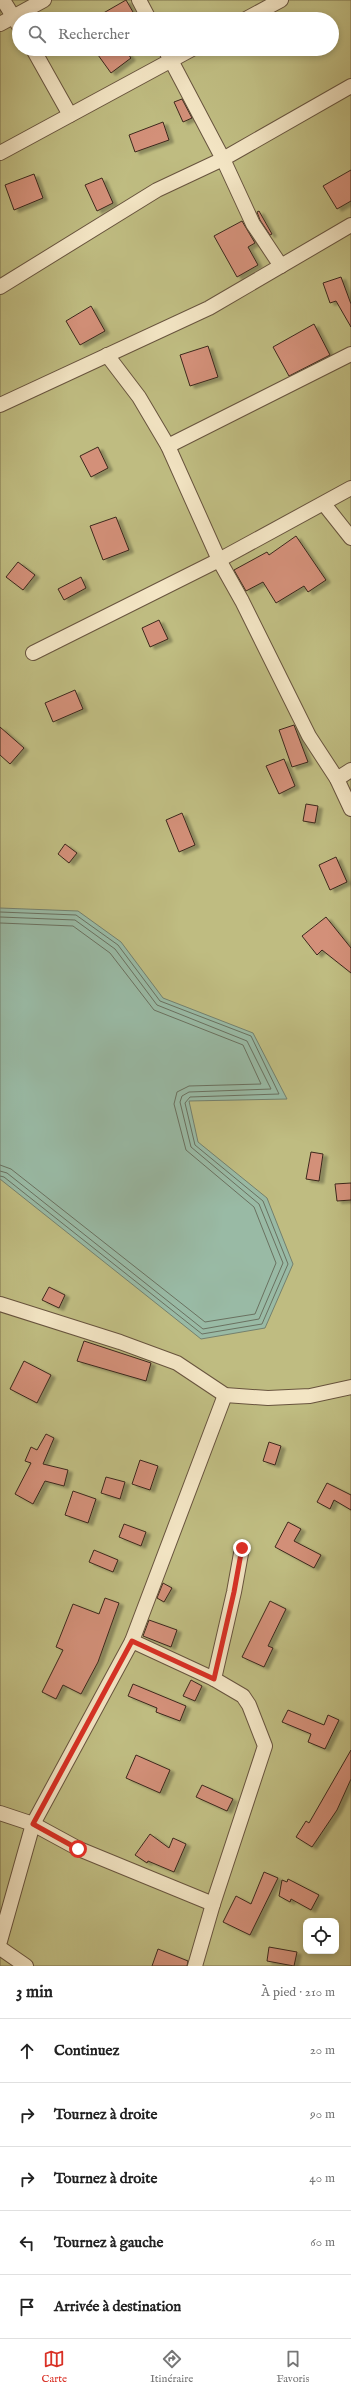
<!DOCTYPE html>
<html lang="fr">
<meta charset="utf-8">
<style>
body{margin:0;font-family:"IM FELL English",serif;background:#f2f2f2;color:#222}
.controls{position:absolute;right:12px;bottom:12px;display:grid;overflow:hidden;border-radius:8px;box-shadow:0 2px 6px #0003}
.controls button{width:36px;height:36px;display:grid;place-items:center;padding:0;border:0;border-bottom:1px solid #e0e0e0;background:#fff;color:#222;font:20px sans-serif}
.stop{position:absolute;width:12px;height:12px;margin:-9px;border:3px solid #d93025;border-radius:50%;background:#fff}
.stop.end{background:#d93025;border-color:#fff;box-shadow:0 1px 4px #0008}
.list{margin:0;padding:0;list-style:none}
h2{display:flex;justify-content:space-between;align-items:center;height:52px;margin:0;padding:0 16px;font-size:17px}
h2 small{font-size:13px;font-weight:400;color:#767676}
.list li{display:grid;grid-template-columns:26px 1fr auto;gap:12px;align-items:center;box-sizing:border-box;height:64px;padding:0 16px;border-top:1px solid #e0e0e0}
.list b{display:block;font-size:15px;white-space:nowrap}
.list em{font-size:13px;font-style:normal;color:#767676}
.icon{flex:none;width:22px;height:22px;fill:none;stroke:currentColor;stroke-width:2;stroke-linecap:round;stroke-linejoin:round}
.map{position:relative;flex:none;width:351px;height:1966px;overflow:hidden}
.search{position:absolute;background:#fff;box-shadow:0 2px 6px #0003;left:12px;right:12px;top:12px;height:44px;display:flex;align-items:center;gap:10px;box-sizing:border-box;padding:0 14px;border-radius:22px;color:#767676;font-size:15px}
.sheet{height:372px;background:#fff}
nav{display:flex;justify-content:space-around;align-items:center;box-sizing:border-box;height:56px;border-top:1px solid #e0e0e0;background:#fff;font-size:11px;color:#767676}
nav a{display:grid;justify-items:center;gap:2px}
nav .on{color:#d93025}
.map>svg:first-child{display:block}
</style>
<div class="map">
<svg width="351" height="1966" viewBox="0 0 351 1966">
<defs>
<filter id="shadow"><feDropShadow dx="4.5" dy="2.5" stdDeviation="1" flood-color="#0004"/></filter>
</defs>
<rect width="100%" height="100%" fill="#ecd7a5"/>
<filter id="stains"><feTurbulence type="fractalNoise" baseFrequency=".005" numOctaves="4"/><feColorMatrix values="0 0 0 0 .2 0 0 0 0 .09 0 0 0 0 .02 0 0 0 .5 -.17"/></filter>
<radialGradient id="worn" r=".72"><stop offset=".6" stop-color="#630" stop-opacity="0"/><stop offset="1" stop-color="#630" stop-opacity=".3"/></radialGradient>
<path fill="#bfbc81" stroke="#7e724e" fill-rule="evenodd" d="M0 0H351V1966H0ZM19 19H332V49H19ZM306 1921H336V1951H306Z"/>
<path fill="#99baa5" stroke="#74806e" d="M0 908 78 911 121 942 163 998 253 1033 287 1099 189 1101 198 1142 267 1198 293 1264 265 1328 201 1339 0 1179Z"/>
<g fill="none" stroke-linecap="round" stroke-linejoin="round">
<g stroke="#6a7160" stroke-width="1">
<path d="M0 912 76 915 118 945 160 1001 251 1036 279 1094 190 1097 185 1103 195 1145 263 1201 288 1264 262 1324 202 1334 4 1177 0 1176"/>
<path d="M0 917 75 920 115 949 157 1005 247 1041 271 1089 189 1092 182 1096 180 1102 191 1147 259 1204 283 1263 259 1319 203 1329 7 1173 0 1171"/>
<path d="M0 923 73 926 110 953 154 1010 243 1045 261 1084 189 1086 177 1092 174 1104 186 1150 254 1207 276 1263 255 1314 205 1322 11 1169 0 1165"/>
</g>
</g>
<g fill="#d39079" stroke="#3c281c" filter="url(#shadow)">
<path d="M126 0 137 19H93Z"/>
<path d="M107 49H124L131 58 111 73 98 55Z"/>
<path d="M182 99 192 118 183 122 174 102Z"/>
<path d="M163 122 169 140 135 152 129 135Z"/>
<path d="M351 170V201L337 209 323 186Z"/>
<path d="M34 174 43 198 14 210 5 185Z"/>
<path d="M102 178 113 203 97 211 85 185Z"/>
<path d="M259 211 272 234 270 235 260 220 257 212Z"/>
<path d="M242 221 255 243 248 247 258 265 237 277 214 236Z"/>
<path d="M341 277 351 304V327L336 301 330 303 323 283Z"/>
<path d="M91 306 105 331 80 345 66 321Z"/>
<path d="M314 324 330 355 289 376 273 347Z"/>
<path d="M208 346 218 377 190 386 180 355Z"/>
<path d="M98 447 108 468 91 477 80 456Z"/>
<path d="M116 517 129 550 103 560 90 526Z"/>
<path d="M296 536 326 580 308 592 304 586 276 603 263 582 246 591 234 570 267 552 269 555Z"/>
<path d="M18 562 35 575 23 590 6 577Z"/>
<path d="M81 577 86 588 64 600 58 589Z"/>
<path d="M159 620 168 639 150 647 142 628Z"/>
<path d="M75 690 83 709 53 722 45 703Z"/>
<path d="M294 725 308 762 292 767 279 730Z"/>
<path d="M0 727 24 748 10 764 0 755Z"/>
<path d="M284 759 295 786 279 794 266 766Z"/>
<path d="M306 804 318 806 315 823 303 821Z"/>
<path d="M182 813 195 845 179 852 166 820Z"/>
<path d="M65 844 77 853 69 863 58 854Z"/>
<path d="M336 857 347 882 330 890 319 865Z"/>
<path d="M326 917 351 948V973L322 950 317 955 302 936Z"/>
<path d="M311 1152 323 1154 319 1181 306 1179Z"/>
<path d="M351 1183V1200L337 1201 335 1184Z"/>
<path d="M49 1287 65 1295 59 1308 42 1300Z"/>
<path d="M84 1341 151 1363 146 1381 77 1361Z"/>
<path d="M24 1361 51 1375 37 1403 10 1389Z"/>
<path d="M46 1434 54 1438 43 1464 68 1470 64 1486 45 1481 33 1504 15 1494 31 1463 25 1461 31 1447 37 1450Z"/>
<path d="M269 1442 281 1446 275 1465 263 1461Z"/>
<path d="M140 1460 158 1466 150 1490 132 1484Z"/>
<path d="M106 1477 125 1482 120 1499 101 1493Z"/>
<path d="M327 1483 351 1495V1510L334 1500 330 1509 317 1502Z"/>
<path d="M73 1491 96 1499 88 1523 65 1515Z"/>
<path d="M288 1522 301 1529 294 1541 321 1555 314 1568 275 1547Z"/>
<path d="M124 1524 146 1532 141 1546 119 1537Z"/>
<path d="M94 1550 118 1560 113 1572 89 1562Z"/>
<path d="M163 1583 172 1588 164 1602 157 1598Z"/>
<path d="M105 1598 119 1603 98 1662 81 1694 63 1685 56 1699 42 1692 63 1650 56 1647 73 1604 99 1614Z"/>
<path d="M270 1601 286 1609 268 1646 273 1648 264 1667 242 1657Z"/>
<path d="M149 1620 177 1630 171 1647 143 1636Z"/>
<path d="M191 1680 202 1686 195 1701 183 1696Z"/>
<path d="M133 1684 186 1706 180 1721 156 1712 157 1708 128 1696Z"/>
<path d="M288 1710 324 1725 328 1715 339 1720 325 1749 308 1742 311 1734 282 1722Z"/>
<path d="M351 1750V1779L337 1810 312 1847 296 1837 306 1821 309 1823Z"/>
<path d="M136 1755 170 1770 160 1793 126 1778Z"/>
<path d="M202 1785 233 1799 227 1811 196 1797Z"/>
<path d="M150 1834 169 1848 173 1838 186 1844 174 1872 148 1861 147 1863 135 1855Z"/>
<path d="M264 1872 278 1878 250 1935 223 1922 236 1896 251 1904Z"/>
<path d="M288 1879 319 1895 311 1910 291 1899 290 1902 279 1896 282 1880 287 1882Z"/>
<path d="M269 1947 297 1952 294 1966 267 1961Z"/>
<path d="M158 1949 188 1961 187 1966H152Z"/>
</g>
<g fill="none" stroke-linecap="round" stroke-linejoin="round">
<g stroke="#68543e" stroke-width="16">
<g id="street">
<path d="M3 0 19 26"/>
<path d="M139 0 149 19"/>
<path d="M246 19 281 0"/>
<path d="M0 24 44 0"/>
<path d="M33 49 70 115"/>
<path d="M165 49 223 159 253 224 281 266"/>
<path d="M0 153 192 49"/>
<path d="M0 287 157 190 223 159 351 86"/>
<path d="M107 355 139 397 168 446 219 560 242 601 309 736 337 779 351 809"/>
<path d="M0 405 209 308 351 225"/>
<path d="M168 446 351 354"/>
<path d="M324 504 351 538"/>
<path d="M33 653 219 560 351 488"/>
<path d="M337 779 351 770"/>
<path d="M0 1304 120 1342 177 1363 225 1395 268 1398 310 1396 351 1387"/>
<path d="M132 1641 214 1679 243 1696 249 1705 265 1746 213 1904 195 1966"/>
<path d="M214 1679 234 1592 242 1548"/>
<path d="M0 1813 33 1824 79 1849 213 1904"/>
<path d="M0 1941 33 1824 132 1641 225 1395"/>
<path d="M0 1948 26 1966"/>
</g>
</g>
<use href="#street" stroke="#f3e5c4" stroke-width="14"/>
</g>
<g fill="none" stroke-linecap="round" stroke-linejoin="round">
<path stroke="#d93025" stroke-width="5" d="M78 1849 33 1824 132 1641 214 1679 234 1592 242 1548"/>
</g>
<rect width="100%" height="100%" filter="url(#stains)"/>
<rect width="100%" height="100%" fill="url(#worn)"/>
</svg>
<div class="controls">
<button><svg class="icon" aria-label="locate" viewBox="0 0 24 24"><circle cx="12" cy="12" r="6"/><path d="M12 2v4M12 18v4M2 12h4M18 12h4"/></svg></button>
</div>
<div class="stop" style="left:78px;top:1849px"></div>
<div class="stop end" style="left:242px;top:1548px"></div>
<div class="search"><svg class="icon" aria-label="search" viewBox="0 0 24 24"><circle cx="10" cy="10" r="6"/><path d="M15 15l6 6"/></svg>Rechercher</div>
</div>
<section class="sheet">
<h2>3 min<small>À pied · 210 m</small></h2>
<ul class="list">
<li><svg class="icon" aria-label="ahead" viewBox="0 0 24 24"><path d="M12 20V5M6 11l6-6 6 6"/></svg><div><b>Continuez</b></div><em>20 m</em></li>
<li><svg class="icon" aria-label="right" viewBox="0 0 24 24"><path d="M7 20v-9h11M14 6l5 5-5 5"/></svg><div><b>Tournez à droite</b></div><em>90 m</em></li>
<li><svg class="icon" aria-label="right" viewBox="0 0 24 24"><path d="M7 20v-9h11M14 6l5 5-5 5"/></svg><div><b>Tournez à droite</b></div><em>40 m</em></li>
<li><svg class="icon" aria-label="left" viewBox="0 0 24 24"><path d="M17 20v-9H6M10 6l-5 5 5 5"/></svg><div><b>Tournez à gauche</b></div><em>60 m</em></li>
<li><svg class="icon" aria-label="arrive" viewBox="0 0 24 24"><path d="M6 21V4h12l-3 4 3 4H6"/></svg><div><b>Arrivée à destination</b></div></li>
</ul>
</section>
<nav>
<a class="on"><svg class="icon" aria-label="map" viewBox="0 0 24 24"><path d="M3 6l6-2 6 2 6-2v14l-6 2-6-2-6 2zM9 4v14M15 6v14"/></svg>Carte</a>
<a><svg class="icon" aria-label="directions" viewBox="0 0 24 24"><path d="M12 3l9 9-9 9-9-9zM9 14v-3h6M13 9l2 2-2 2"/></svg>Itinéraire</a>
<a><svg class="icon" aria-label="saved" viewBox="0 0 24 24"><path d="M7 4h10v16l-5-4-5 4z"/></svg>Favoris</a>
</nav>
